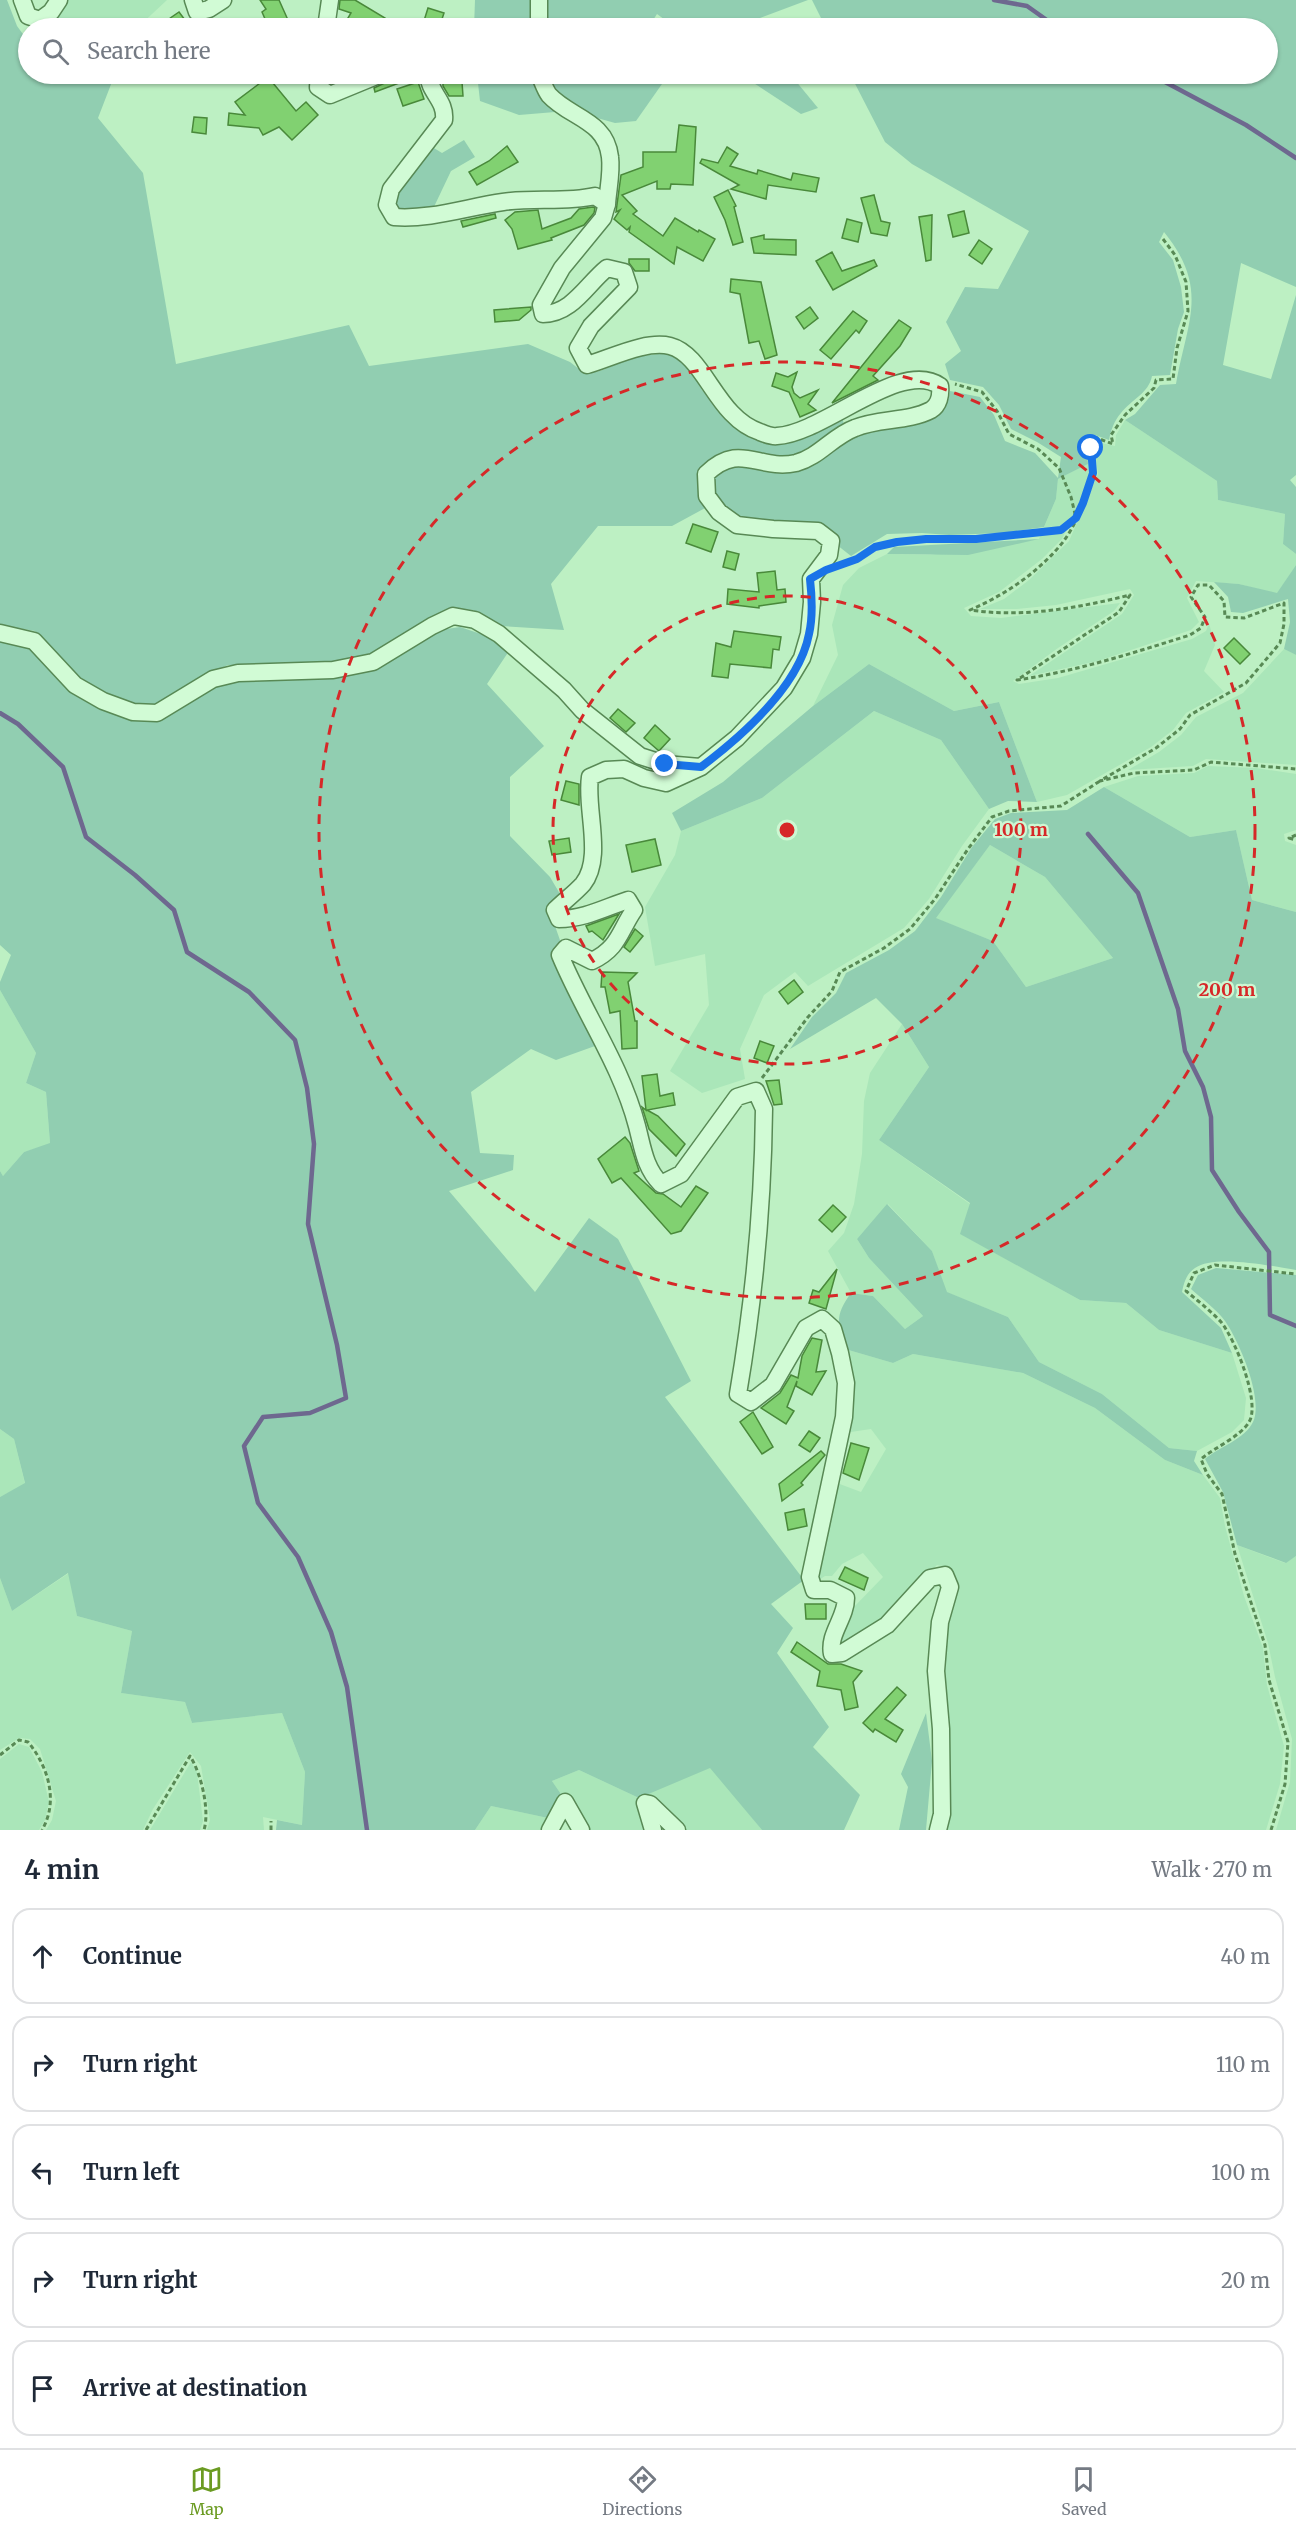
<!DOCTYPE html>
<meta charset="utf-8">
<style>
body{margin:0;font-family:Merriweather,serif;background:#f2f2f3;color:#1f2937}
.stop{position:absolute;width:18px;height:18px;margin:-14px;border:4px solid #1a73e8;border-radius:50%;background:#fff}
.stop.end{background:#1a73e8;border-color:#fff;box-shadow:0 2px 6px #0008}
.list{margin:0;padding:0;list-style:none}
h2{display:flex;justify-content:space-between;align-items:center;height:78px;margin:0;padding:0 24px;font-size:26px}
h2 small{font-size:20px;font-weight:400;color:#747a83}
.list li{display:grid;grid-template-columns:39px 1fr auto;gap:18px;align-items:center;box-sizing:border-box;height:96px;margin:0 12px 12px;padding:0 12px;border:2px solid #e0e1e3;border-radius:18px}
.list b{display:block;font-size:22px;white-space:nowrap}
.list em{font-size:20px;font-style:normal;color:#747a83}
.icon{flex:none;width:33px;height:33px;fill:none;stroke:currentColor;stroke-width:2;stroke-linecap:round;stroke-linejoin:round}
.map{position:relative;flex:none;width:1296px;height:1830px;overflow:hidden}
.search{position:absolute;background:#fff;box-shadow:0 2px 4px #0004;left:18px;right:18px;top:18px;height:66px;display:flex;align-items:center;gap:15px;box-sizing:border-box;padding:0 21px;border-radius:33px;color:#747a83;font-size:22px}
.sheet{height:618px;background:#fff}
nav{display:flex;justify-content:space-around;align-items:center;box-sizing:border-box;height:84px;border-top:2px solid #e0e1e3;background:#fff;font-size:16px;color:#747a83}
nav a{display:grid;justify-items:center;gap:3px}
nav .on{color:#6b9b22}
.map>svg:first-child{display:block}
</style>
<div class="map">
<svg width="1296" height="1830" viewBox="0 0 1296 1830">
<rect width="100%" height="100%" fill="#bdf0c3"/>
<g fill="#aae6b9">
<path d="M66 0H167L137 28H60L54 19Z"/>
<path d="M1125 420 1217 481 1218 500 1285 514 1283 544 1296 554V565L1277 594 1239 584 1196 581 1187 598 1199 622 1191 630 1098 661 1029 676 1122 614 1134 595 1130 589 1056 605 1017 609H980L1004 599 1029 580 1069 541 1098 474 1095 451 1097 442 1115 446 1116 435Z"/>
<path d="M1088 464 1089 477 1082 498 1062 539 1042 559 999 592 964 608 971 616 1001 618 1120 603 1114 611 1058 648 1013 681 1019 684 1058 678 1192 639 1206 631 1209 623 1215 645 1204 671 1224 692 1186 713 1173 730 1151 747 1067 795 1037 802 999 702 954 711 869 664 813 706 838 655 832 625 843 585 859 568 887 554 931 555 1039 539 1056 499 1058 479Z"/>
<path d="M1284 649 1296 655V765L1206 759 1193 766 1128 770 1159 752 1181 735 1196 717 1243 693Z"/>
<path d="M874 711 941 740 989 809 962 846 929 899 904 928 808 986 795 972 764 995 740 1049 745 1079 702 1093 670 1071 709 1005 705 954 655 966 645 907 675 855 681 831 762 798Z"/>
<path d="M1208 766 1256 768 1296 774V830L1284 834 1285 841 1296 845V912L1252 900 1236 830 1190 837 1104 787 1138 776 1194 773Z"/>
<path d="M990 845 1045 877 1113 958 1026 987 993 941 935 918Z"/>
<path d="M0 990 36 1053 26 1083 46 1092 50 1144 24 1152 3 1176 0 1171Z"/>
<path d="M902 1024 929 1067 879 1140 970 1204 961 1234 1080 1300 1126 1303 1159 1330 1232 1353 1246 1398 1244 1420 1232 1432 1197 1451 1169 1448 1102 1394 1039 1362 1008 1317 946 1292 932 1251 888 1204 857 1239 869 1258 923 1316 905 1329 873 1296 851 1293 828 1251 844 1233 854 1204 862 1154 864 1101 870 1073Z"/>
<path d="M845 1349 893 1363 913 1354 1023 1373 1095 1408 1165 1460 1203 1475 1220 1498 1225 1526 1244 1596 1263 1648 1267 1685 1284 1746 1280 1784 1266 1830H942L941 1664 952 1578 947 1567 937 1565 884 1617 841 1647 836 1644 853 1608 883 1577 863 1553 842 1564 832 1576H825L814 1583 837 1483 861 1492 886 1449 871 1429 844 1433Z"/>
<path d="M0 1429 14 1439 25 1484 0 1497Z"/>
<path d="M1237 1545 1285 1563 1296 1556V1830H1276L1290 1782 1292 1739 1275 1677 1268 1643Z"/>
<path d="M69 1573 77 1616 132 1631 121 1693 185 1702 192 1723 282 1713 305 1772 302 1825 263 1817 264 1830H207L210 1820 201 1766 190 1752 153 1809 143 1830H46L52 1820 56 1801 40 1749 30 1739 19 1738 0 1750V1578L12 1611Z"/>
<path d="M19 1744 29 1747 42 1772 49 1802 45 1820 39 1830H0V1759Z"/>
<path d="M191 1762 197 1772 203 1821 200 1830H150Z"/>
<path d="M711 1767 762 1830H684L648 1793Z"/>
<path d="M579 1770 639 1798 647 1830H586L552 1781Z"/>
<path d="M491 1806 548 1818 544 1830H475Z"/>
</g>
<g fill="#91ceb1" fill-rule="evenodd">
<path d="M0 0H7L17 26 28 41V74H115L98 118 143 173 176 364 349 325 369 366 528 344 570 362 584 373C602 373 608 367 624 361 640 355 656 354 672 353L690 368 702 390 742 433 760 440 842 417 845 428 798 456 711 462 707 507 672 526H598L551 584 564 630 502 626 473 610 447 609 427 620 369 658 278 668 228 665 208 674 155 708 132 707 100 694 76 678 35 631 0 625Z"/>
<path d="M475 0H534V28H474Z"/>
<path d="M542 0H808L749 22 754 28H676L657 14 648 28H542Z"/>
<path d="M812 0H1296V287L1241 263 1223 365 1271 379 1296 295V475L1290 480 1296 487V554L1283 544 1285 514 1218 500 1217 481 1125 420 1135 414 1160 385 1176 384C1187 321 1210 289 1164 232L1159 242 1173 260 1181 287 1184 312 1178 329 1170 375 1152 376C1149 393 1131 400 1121 413 1114 421 1111 430 1109 440L1095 435 1087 447 1088 464 1058 479 1056 499 1044 527 1002 533 949 535 922 533 887 534 851 556 837 545 834 535 735 519 710 493 712 478 733 463 782 472 856 432 938 412 949 398 950 391 980 397 994 415 1005 441 1035 453 1058 478 1061 457 1037 442 1011 429 999 405 983 387 950 380 945 364 961 351 946 322 965 287 998 289 1029 231 912 164 885 142 850 74H1268V28H826Z"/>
<path d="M477 74H534L546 99 555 112 519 115 480 101Z"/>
<path d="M543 74H669L636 121 615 123 590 116 549 88Z"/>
<path d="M740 74H790L818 108 801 114Z"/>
<path d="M464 140 475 157 451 171 432 211 396 214 394 189 429 145 442 153Z"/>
<path d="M1039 539 968 555 887 554 894 547Z"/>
<path d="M1296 565V655L1284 649 1290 622 1288 599 1243 613 1231 612 1228 597 1214 582 1239 584 1277 593Z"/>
<path d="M460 627 487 636 509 651 487 684 544 746 510 777V836L550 877 560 894 549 909 561 943V973L595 1046 556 1060 531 1049 471 1092 480 1153 514 1155 513 1170 449 1191 535 1292 589 1218 618 1239 691 1381 665 1397 804 1580 771 1604 793 1628 777 1653 829 1727 813 1747 860 1795 844 1830H762L710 1768 639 1798 579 1770 552 1781 563 1797 548 1818 491 1806 475 1830H276L277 1820 302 1825 305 1772 282 1713 192 1723 185 1702 121 1693 132 1631 77 1616 68 1573 12 1611 0 1578V1497L25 1483 14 1439 0 1429V1171L3 1176 24 1152 50 1143 46 1092 26 1083 36 1053 0 990V982L11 955 0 945V636L33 648 134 717 227 681 338 676 440 630Z"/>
<path d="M869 664 954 711 999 702 1037 802 1008 801 989 809 941 740 874 711 762 798 681 831 672 813 723 782 813 706Z"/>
<path d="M1104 787 1190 837 1236 830 1252 900 1296 912V1270C1272 1266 1214 1254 1195 1268 1186 1274 1184 1283 1182 1292L1221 1328 1232 1353 1159 1330 1126 1303 1080 1300 960 1234 970 1203 879 1140 929 1067 902 1024 876 998 790 1049 812 1017 836 993 846 973 889 950 915 931 941 897 972 847 995 819 1011 813 1067 810ZM990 845 1045 877 1113 958 1026 987 993 941 936 918Z"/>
<path d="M887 1204 932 1251 947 1292 1008 1317 1039 1362 1102 1394 1169 1448 1197 1451 1194 1461 1203 1475 1165 1460 1095 1408 1023 1373 913 1354 893 1363 845 1349C837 1323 835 1315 851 1293L873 1296 905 1329 923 1316 869 1258 857 1239Z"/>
<path d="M1216 1268 1296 1275V1556L1286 1563 1237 1545 1223 1492 1205 1459C1219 1447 1245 1439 1253 1422 1264 1399 1239 1341 1225 1321 1216 1309 1202 1299 1191 1289L1198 1275Z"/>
<path d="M926 1713 932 1761 926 1830H899L908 1787 901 1774Z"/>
</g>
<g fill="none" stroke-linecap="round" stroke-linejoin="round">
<g stroke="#6e688f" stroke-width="4.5">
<path d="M994 0 1027 6 1058 28"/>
<path d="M1150 74 1246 125 1296 158"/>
<path d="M0 713 18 724 63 767 86 837 135 875 174 910 187 952 249 992 295 1040 307 1088 314 1144 308 1224 337 1345 346 1398 310 1413 263 1417 244 1446 258 1503 298 1557 331 1632 347 1687 367 1830"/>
<path d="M1088 834 1138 893 1178 1009 1185 1051 1203 1087 1211 1117 1212 1170 1239 1212 1269 1252 1270 1315 1296 1326"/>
</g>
</g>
<g fill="#81d171" stroke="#49893a" stroke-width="1.5">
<path d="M260 0H279L288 20 269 28 262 12 266 9Z"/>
<path d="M340 0H355L385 18 383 22 381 21 378 28H354L345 23 351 13 339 9Z"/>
<path d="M428 8 444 13 439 28 423 24Z"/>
<path d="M179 12 191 28H156Z"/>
<path d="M391 74H418V76L375 92 374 88 389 81Z"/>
<path d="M268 77 296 111 306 102 318 115 292 140 279 127 263 135 259 128 228 125 229 113 245 115 235 102Z"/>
<path d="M418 82 424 99 403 106 397 89Z"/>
<path d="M462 82 463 96H449L443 86V83Z"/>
<path d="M194 117 207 118 206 134 192 132Z"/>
<path d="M679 125 696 127 693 185 671 184 670 189H657V181L622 195 637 211 633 214 663 236 675 218 698 232 699 230 715 239 703 261 677 247 674 264 629 232 630 227 627 230 614 219 620 210 616 212 621 175 643 167V152H676Z"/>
<path d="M507 146 518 162 477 185 469 172 489 161Z"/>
<path d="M727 147 738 154 730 166 757 174 758 170 791 180 793 173 819 178 816 192 768 185 766 199 731 189 739 185 700 163 702 159 718 163Z"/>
<path d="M728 190 736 206 734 207 743 242 733 245 725 220 714 197Z"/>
<path d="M874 195 881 221 890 223 887 236 871 233 861 198Z"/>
<path d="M593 207 595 208 594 213 584 225 551 238 552 240 518 249 512 229 505 220 515 212 538 210 542 229 571 218 579 209Z"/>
<path d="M964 211 969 233 953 237 948 215Z"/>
<path d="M495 214 496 218 463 227 461 221Z"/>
<path d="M932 215 931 260 926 261 919 217Z"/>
<path d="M847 219 862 223 858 242 842 238Z"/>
<path d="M764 235V239L796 240V255L754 253 751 238Z"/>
<path d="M979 240 992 249 982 264 969 255Z"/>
<path d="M832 252 842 271 874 260 877 266 833 290 816 261Z"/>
<path d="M629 259H649V271H635L629 263Z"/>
<path d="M731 279 761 282 777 355 765 359 759 341 749 343 740 294 730 292Z"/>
<path d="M531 307V310L519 320 495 322 494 310Z"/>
<path d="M810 307 818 318 804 329 796 317Z"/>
<path d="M853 311 867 321 859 333 856 330 831 359 820 350Z"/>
<path d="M899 320 911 328 900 346 873 376 878 380 832 403Z"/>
<path d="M797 372 792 387 794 393 800 398 818 390 808 404 816 410 800 417 789 392 772 386 776 373 788 377Z"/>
<path d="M693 524 718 532 711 552 686 543Z"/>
<path d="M727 551 739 554 735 570 723 567Z"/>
<path d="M775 571 777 590 785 589 786 602 759 606V608L727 604 728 589 759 592 757 573Z"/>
<path d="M734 631 781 637 779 650 773 649 771 668 730 664 728 678 712 676 716 643 731 647Z"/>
<path d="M1234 638 1250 654 1240 664 1224 648Z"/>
<path d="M618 709 635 723 626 732 610 718Z"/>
<path d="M655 725 670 739 659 751 644 738Z"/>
<path d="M566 781 579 784V805L561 800Z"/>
<path d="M569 838 571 852 552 855 549 841Z"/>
<path d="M655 839 661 865 632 872 626 845Z"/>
<path d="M619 914 603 940 592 931 589 932 586 926Z"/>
<path d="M635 929 643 936 630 952 624 947Z"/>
<path d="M602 972 637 973 628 982 635 1021H637V1048L622 1049 620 1011 610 1013 605 987H601Z"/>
<path d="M794 980 803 992 788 1004 779 992Z"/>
<path d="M760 1041 774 1046 767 1063 754 1058Z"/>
<path d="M657 1074 660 1096 673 1093 675 1105 647 1110 658 1116 685 1144 676 1156 649 1129 642 1107 646 1110 642 1076Z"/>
<path d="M779 1080 782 1104 774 1105 766 1081Z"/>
<path d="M625 1137 630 1143 639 1171 634 1173 656 1193 663 1194 681 1207 696 1186 708 1193 681 1231 671 1234 621 1178 612 1183 598 1159Z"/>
<path d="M833 1205 846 1217 832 1232 819 1220Z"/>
<path d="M837 1269 826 1309 809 1303 813 1290 819 1292Z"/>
<path d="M812 1338 822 1340 816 1372 826 1371 812 1395 796 1386 797 1381 787 1407 794 1411 786 1424 761 1408 780 1393 791 1375 798 1378 802 1356Z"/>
<path d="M753 1412 773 1447 762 1454 740 1422Z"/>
<path d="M809 1431 820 1438 810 1452 799 1445Z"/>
<path d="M851 1443 869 1448 859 1480 843 1473Z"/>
<path d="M821 1451 825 1455 801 1483 803 1485 782 1501 779 1484Z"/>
<path d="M804 1509 807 1526 788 1530 785 1513Z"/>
<path d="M845 1567 868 1578 864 1590 839 1579Z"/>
<path d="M805 1604H826V1619H806Z"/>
<path d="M797 1642 828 1664H841L862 1671 853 1682 858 1707 845 1710 841 1690 817 1686 820 1671 791 1652Z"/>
<path d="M897 1687 906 1695 885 1719 903 1730 896 1742 875 1729 873 1732 863 1723Z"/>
</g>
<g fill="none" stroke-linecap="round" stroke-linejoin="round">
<g stroke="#588955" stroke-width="19">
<g id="minor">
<path d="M22 0 28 16 40 20 51 12 59 0"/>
<path d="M193 0 197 12 209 9 223 0"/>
<path d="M539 0V28"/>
<path d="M326 28 330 0"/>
<path d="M319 74 318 87 330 95 381 74"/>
<path d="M428 74C429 93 446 100 444 120L391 189 387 205 394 217C430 220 467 207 503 202 534 197 564 203 595 196L607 204 603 218 562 268 541 305 543 314C572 314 587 284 607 268L624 272 629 287 591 326 578 348 587 365C611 358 646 340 670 346 705 355 716 418 760 432 765 434 772 437 777 436 823 434 901 358 940 386 941 395 939 405 931 410 908 422 879 418 855 428 833 436 819 457 796 463 758 471 740 441 706 474L707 496 719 512 737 525 773 529 818 531 831 541 829 555 811 579 812 602 809 634 802 658 784 688 737 738 701 767 666 783 644 778 624 769 606 770 590 777C585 808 604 858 583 884 575 893 564 901 555 910L559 919C584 919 604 908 628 900L634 910C619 932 619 948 592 961L566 948 560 955C584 1013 621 1065 637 1126 643 1149 645 1168 661 1184L681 1174 737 1097 756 1091 764 1109C763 1204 754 1300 738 1394L751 1402 773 1385 806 1328 822 1319 833 1329 840 1353 846 1383 844 1417 810 1577 814 1590H830L846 1598C846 1618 828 1634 832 1654L842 1653 887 1625 930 1578 945 1575 950 1587 940 1622 936 1671 941 1729 942 1814 938 1830"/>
<path d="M539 74C542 80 545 90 549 95 570 118 606 120 610 157 612 172 608 189 607 204"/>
<path d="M0 633 34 641 75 685 103 701 133 712 157 713 213 679 238 673 333 670 373 662 432 626 453 616 475 620 499 634 564 690 582 710 640 756 665 764 700 767"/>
<path d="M550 1830 565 1802 581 1830"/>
<path d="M653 1830 645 1803 650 1804 677 1830"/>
</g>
</g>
<g stroke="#588955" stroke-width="3" stroke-dasharray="4.5 3" stroke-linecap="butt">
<path d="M1163 239 1175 255 1186 282 1188 311 1177 348 1173 379 1156 380 1154 388 1125 415 1111 435 1113 444 1097 438C1088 454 1096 465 1090 482 1084 502 1076 525 1063 542 1039 572 1005 595 970 610 1023 618 1078 608 1130 595L1119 612 1017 680C1077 671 1133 653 1190 635L1201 628 1205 617 1191 597 1198 585H1209L1224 601 1225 617 1244 618 1284 603V624L1280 643 1246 683 1190 715 1180 729 1156 748 1100 781 1134 773 1194 770 1211 762 1296 769"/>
<path d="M842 566 875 547 897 542 926 539H976L1061 530 1076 518 1071 497 1059 468 1038 449 1009 434 997 411 982 392 955 384"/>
<path d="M1296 835 1289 838 1296 840"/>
<path d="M762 1078 808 1017 832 991 840 972 884 948 910 929 935 899 968 849 992 817 1009 811 1061 806 1100 781"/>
<path d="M0 1755 19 1740 28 1742C48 1766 59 1801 42 1830"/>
<path d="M146 1830 190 1756C201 1773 210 1810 204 1830"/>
<path d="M271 1830V1821"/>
<path d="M1271 1830 1285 1784 1288 1742 1269 1680 1265 1645 1235 1554 1222 1494 1207 1474 1201 1459C1214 1448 1241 1436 1249 1422 1261 1403 1235 1339 1221 1322 1211 1311 1198 1301 1186 1291L1194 1273 1215 1265 1296 1274"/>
</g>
<use href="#minor" stroke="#d1fbd5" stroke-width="16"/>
</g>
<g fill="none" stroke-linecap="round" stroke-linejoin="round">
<path stroke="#1a73e8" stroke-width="8" d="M665 764 701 767C742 736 799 687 809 634 813 617 812 597 810 579L826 570 857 559 875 547 897 542 926 539H976L1061 530 1076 518 1083 503 1093 473 1091 448"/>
</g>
<g fill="none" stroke="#d62828" stroke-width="3" stroke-dasharray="10 8">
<circle cx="787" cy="830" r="234"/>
<circle cx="787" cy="830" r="468"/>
</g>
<circle cx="787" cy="830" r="9" fill="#d62828" stroke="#cdf7d2" stroke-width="3"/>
<g font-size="18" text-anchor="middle" font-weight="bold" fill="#d62828" stroke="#cdf7d2" stroke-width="4.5" stroke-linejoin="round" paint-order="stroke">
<text x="1021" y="836">100 m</text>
<text x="1227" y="996">200 m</text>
</g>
</svg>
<div class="stop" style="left:1091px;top:448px"></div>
<div class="stop end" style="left:665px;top:764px"></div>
<div class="search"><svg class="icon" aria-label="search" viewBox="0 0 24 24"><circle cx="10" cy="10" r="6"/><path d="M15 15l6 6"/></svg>Search here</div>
</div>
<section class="sheet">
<h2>4 min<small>Walk · 270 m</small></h2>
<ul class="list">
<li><svg class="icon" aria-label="ahead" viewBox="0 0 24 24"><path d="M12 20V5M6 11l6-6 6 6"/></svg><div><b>Continue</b></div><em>40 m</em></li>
<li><svg class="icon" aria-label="right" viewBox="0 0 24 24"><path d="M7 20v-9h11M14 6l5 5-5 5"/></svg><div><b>Turn right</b></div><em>110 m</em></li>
<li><svg class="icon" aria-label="left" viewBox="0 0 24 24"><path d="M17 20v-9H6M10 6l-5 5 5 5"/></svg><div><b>Turn left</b></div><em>100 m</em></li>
<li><svg class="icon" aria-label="right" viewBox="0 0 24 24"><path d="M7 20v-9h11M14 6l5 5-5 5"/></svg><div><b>Turn right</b></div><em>20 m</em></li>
<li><svg class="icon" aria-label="arrive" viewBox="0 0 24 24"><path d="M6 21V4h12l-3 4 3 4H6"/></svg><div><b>Arrive at destination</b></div></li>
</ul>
</section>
<nav>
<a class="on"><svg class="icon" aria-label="map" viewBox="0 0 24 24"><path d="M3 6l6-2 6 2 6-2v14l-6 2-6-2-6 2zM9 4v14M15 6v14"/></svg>Map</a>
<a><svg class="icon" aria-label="directions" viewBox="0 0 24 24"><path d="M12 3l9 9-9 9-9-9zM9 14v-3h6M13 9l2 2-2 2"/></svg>Directions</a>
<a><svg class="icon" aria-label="saved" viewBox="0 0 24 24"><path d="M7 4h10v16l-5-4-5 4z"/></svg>Saved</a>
</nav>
